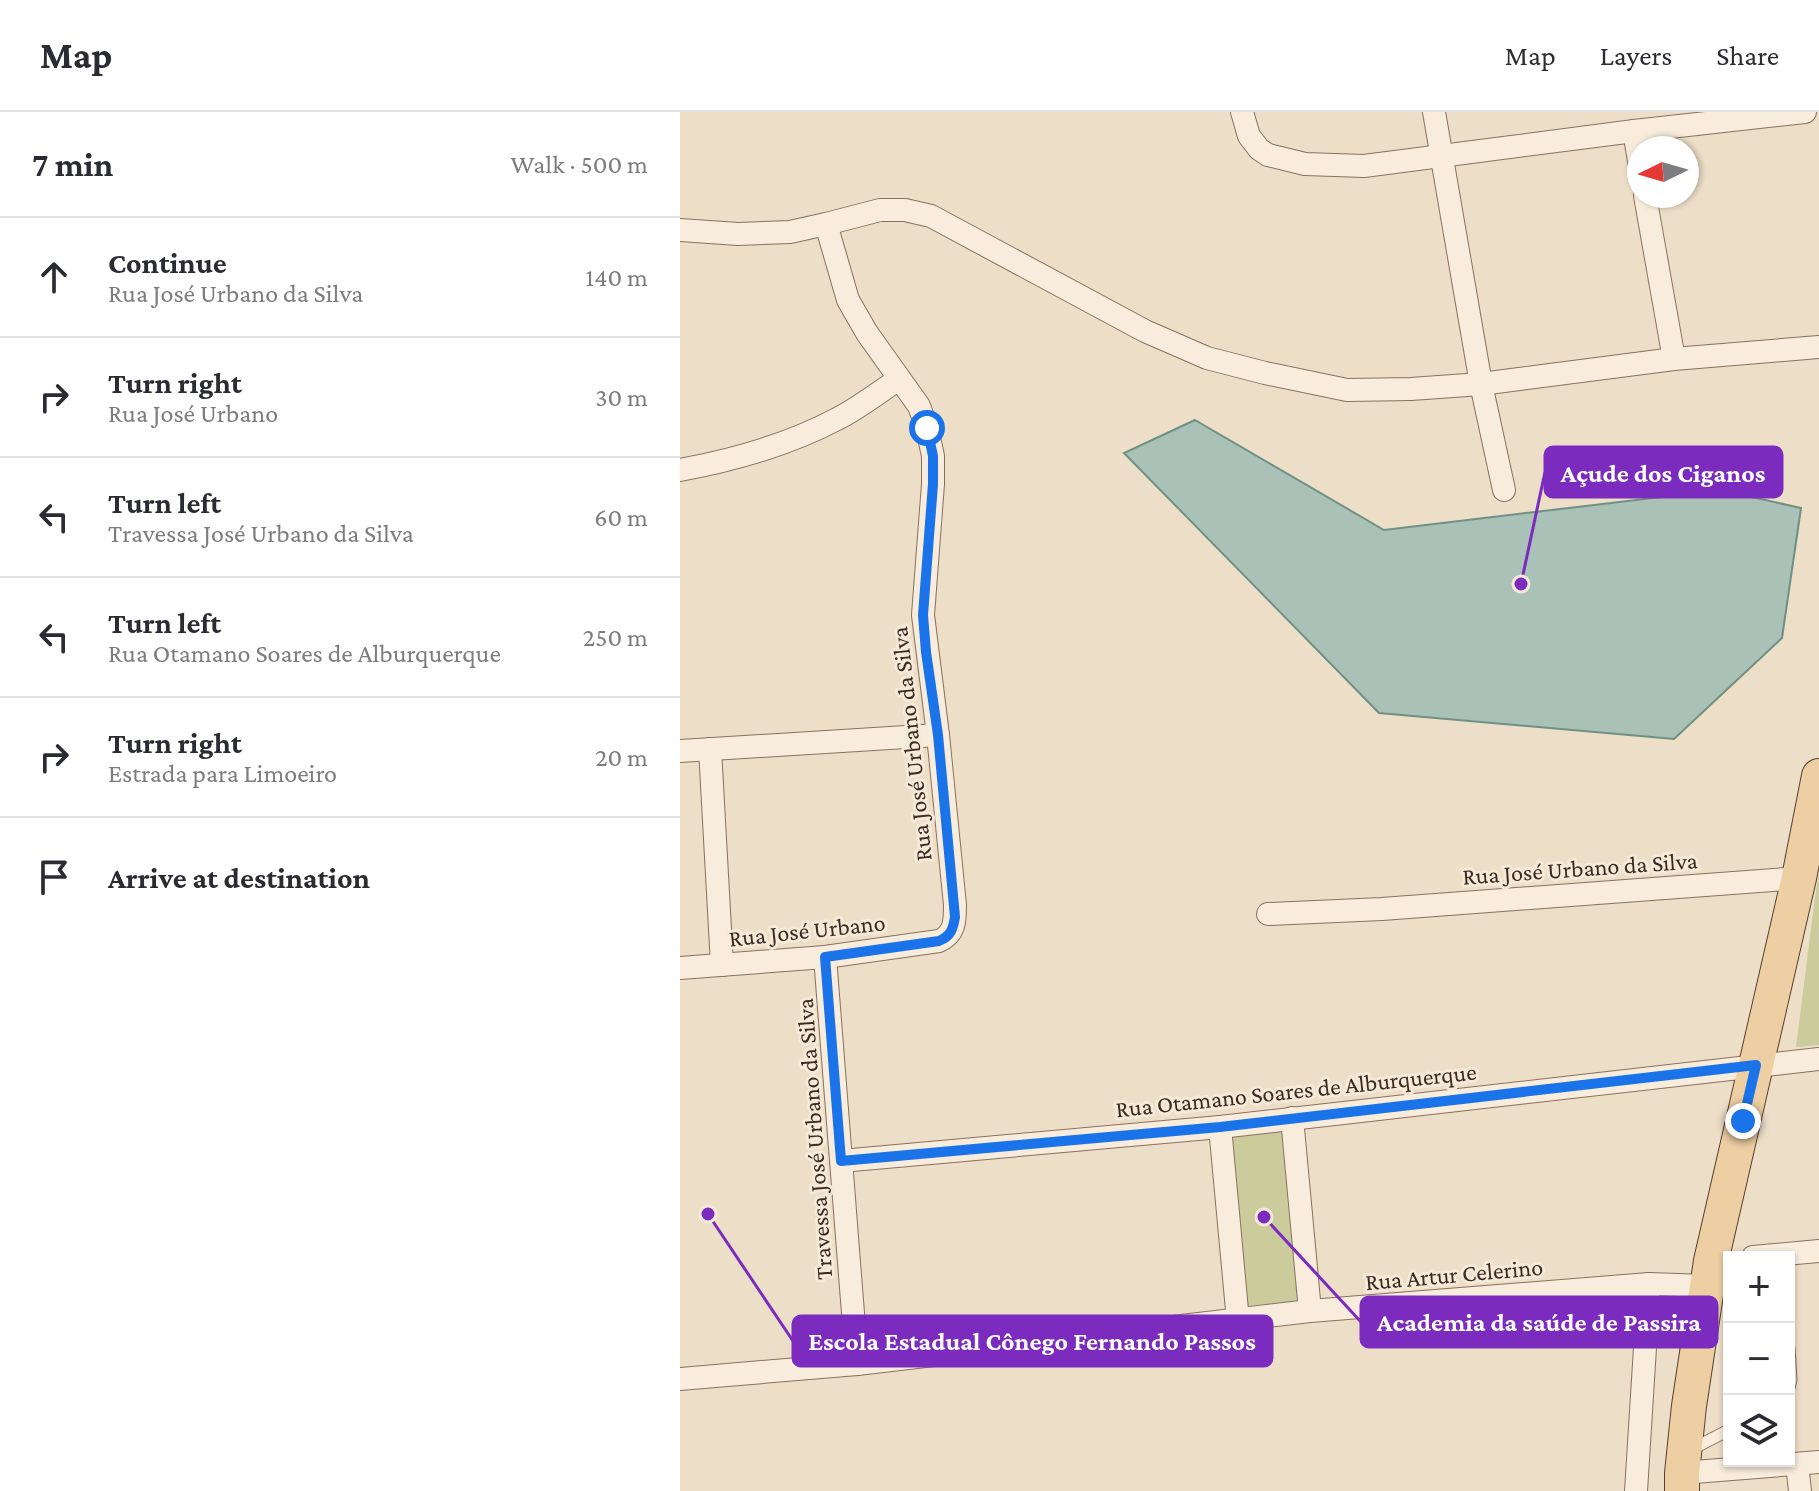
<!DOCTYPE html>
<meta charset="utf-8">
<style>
body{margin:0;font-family:"Crimson Pro",serif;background:#f2f2f3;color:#2b2b33}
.controls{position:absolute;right:24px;bottom:24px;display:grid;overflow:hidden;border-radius:0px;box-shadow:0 2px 6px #0004}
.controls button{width:72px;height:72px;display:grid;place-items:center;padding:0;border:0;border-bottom:2px solid #e1e1e2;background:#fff;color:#2b2b33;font:40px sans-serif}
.compass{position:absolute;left:947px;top:24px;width:72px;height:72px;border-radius:50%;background:#fff;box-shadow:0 2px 6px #0004;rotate:265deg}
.stop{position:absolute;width:24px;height:24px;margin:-18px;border:6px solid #1a73e8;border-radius:50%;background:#fff}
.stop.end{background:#1a73e8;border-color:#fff;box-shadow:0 2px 8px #0008}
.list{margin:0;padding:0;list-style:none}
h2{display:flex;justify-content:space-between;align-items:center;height:104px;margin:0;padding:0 32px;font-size:34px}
h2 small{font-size:26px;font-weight:400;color:#7c7c81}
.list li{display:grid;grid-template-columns:52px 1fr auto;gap:24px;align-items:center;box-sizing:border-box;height:120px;padding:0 32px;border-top:2px solid #e1e1e2}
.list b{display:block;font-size:30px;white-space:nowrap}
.list p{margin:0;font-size:26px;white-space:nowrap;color:#7c7c81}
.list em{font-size:26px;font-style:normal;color:#7c7c81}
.icon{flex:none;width:44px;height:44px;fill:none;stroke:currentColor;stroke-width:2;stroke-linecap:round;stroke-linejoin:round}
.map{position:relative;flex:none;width:1139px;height:1379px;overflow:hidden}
header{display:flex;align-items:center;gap:48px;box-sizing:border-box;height:112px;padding:0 40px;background:#fff;border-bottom:2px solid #e1e1e2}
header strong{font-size:38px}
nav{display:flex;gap:44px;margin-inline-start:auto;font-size:28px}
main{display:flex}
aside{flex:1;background:#fff}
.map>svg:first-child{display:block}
</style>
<header>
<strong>Map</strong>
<nav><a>Map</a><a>Layers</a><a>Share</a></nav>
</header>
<main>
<aside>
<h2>7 min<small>Walk · 500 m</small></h2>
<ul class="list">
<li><svg class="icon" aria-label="ahead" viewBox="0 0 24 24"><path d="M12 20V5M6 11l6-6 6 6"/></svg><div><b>Continue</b><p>Rua José Urbano da Silva</p></div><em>140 m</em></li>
<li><svg class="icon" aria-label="right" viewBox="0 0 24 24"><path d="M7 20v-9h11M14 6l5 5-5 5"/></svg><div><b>Turn right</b><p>Rua José Urbano</p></div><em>30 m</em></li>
<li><svg class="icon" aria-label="left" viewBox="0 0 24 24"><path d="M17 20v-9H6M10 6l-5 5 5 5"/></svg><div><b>Turn left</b><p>Travessa José Urbano da Silva</p></div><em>60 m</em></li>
<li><svg class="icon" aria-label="left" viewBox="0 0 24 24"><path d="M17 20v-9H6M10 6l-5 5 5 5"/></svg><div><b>Turn left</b><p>Rua Otamano Soares de Alburquerque</p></div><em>250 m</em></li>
<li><svg class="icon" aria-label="right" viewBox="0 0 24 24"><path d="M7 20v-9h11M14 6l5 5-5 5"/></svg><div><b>Turn right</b><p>Estrada para Limoeiro</p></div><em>20 m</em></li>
<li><svg class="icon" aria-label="arrive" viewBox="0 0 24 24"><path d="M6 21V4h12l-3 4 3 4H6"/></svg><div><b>Arrive at destination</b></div></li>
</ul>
</aside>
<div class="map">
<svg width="1139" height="1379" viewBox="0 0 1139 1379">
<rect width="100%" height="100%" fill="#eddec8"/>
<g fill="#cbcb9c">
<path d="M1139 761V933L1116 935 1135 785Z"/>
<path d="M603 1016 619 1189 566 1194 549 1022Z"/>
</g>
<path fill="#a9c1b7" stroke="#709084" stroke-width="2" d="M515 308 704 418 1040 378 1121 396 1102 526 994 627 699 601 444 341Z"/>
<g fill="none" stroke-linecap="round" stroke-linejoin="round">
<g stroke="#89705e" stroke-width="13">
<g id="service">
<path d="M1109 1236 1111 1268 1109 1276"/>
<path d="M1012 1337 1049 1318"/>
</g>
</g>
<g stroke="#89705e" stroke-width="24">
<g id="minor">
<path d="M562 0 569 24 579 37 588 43 625 52 684 54 954 19 1125 0"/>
<path d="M754 0 801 272 824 378"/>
<path d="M954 19 959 49"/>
<path d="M965 84 994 247"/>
<path d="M0 118 58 122 110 120 146 112 200 98H225L251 104 465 219 527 246 585 261 667 278 731 277 801 272 994 247 1139 235"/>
<path d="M0 358C54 348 108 333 157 307 179 296 199 280 219 267"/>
<path d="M30 637 42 853"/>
<path d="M0 639 258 623"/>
<path d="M588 802 702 797 1119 766"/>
<path d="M145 845 177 1252"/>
<path d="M0 856 145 845 259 829C275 822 275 809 275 793L258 623 243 503 253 372V344L247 316 239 294 187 221 168 188 146 112"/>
<path d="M612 1006 630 1199"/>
<path d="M540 1015 558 1209"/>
<path d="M161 1049 540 1015 1139 947"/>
<path d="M1073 1145 1139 1139"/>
<path d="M0 1267 177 1252 630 1199 969 1172 1027 1174"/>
<path d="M1117 1352 1120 1379"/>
<path d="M1002 1361 1139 1350"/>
<path d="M956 1379 969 1172"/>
</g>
</g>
<g stroke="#573f32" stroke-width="36">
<path id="primary" d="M1002 1379V1361L1009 1294 1031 1149 1119 766 1139 664"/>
</g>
<use href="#service" stroke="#f8ecdc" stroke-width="11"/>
<use href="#minor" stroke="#f8ecdc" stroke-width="22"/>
<use href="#primary" stroke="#eecea3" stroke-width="34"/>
</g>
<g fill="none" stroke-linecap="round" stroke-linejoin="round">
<path stroke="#1a73e8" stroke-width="10" d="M247 316 253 344V372L243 503 246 540 258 623 275 805C273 817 271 824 259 829L145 845 161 1049 540 1015 1076 953 1063 1009"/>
</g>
<g text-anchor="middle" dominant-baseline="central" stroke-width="6" stroke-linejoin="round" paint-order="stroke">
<g font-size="24" fill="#3a2a21" stroke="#f5e9d8">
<text transform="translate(231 632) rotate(-96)">Rua José Urbano da Silva</text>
<text transform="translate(900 756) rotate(-4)">Rua José Urbano da Silva</text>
<text transform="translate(127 818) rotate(-6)">Rua José Urbano</text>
<text transform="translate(616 978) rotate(-6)">Rua Otamano Soares de Alburquerque</text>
<text transform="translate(134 1027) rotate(-94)">Travessa José Urbano da Silva</text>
<text transform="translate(774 1162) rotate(-5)">Rua Artur Celerino</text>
</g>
</g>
<path fill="none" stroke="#7b2cbf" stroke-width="3" d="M841 472L865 360M584 1105L681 1210M28 1102L113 1229"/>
<g fill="#7b2cbf" stroke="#f5e9d8" stroke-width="3">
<circle cx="841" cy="472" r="8"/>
<circle cx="584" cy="1105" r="8"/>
<circle cx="28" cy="1102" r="8"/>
</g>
<g fill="#7b2cbf" stroke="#7b2cbf" stroke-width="3">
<rect x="865" y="335" width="237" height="50" rx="8"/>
<rect x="681" y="1185" width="356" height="50" rx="8"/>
<rect x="113" y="1204" width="479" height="50" rx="8"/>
</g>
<g font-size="26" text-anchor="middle" font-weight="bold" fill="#fff">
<text x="983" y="370">Açude dos Ciganos</text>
<text x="859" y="1219">Academia da saúde de Passira</text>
<text x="352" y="1238">Escola Estadual Cônego Fernando Passos</text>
</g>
</svg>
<div class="controls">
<button>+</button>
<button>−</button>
<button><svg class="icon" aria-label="layers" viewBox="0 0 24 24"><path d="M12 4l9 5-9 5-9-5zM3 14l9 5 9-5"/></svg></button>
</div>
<svg class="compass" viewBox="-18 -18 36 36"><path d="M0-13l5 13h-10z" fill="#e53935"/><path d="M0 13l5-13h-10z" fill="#7c7c81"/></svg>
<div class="stop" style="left:247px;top:316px"></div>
<div class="stop end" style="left:1063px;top:1009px"></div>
</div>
</main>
